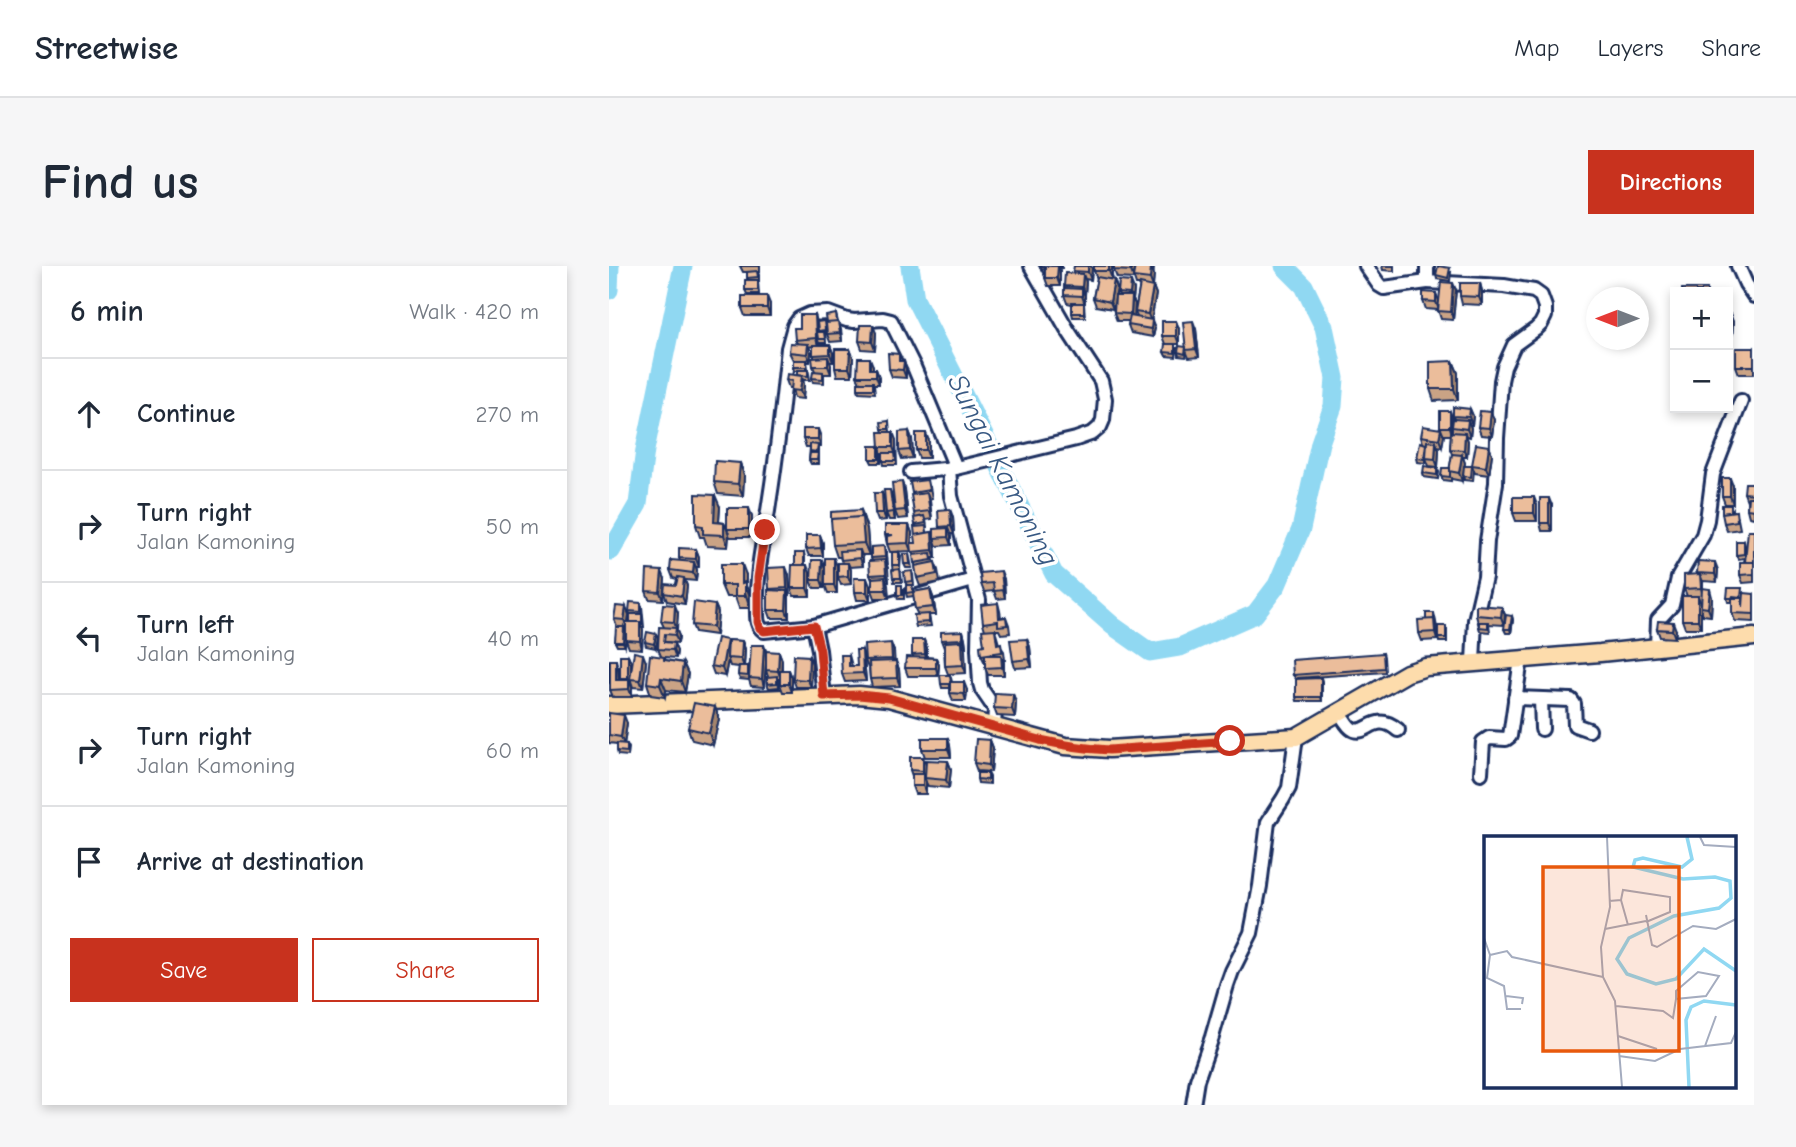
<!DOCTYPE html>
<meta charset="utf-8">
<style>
body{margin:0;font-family:"Comic Neue",sans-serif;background:#f6f6f7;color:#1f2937}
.controls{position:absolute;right:21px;top:21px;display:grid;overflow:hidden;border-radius:0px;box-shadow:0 4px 10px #0003}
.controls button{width:63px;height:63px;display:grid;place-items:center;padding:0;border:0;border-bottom:2px solid #e0e1e3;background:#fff;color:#1f2937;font:35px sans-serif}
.compass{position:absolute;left:977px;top:21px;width:63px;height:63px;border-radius:50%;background:#fff;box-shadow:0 4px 10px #0003;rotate:270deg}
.stop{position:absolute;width:21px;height:21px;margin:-16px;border:5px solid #c8321e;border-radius:50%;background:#fff}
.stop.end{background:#c8321e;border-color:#fff;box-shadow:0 2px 7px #0008}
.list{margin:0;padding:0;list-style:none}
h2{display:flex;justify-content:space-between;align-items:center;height:91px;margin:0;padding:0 28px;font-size:30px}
h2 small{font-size:23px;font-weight:400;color:#747a83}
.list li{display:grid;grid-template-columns:46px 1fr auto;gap:21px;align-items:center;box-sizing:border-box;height:112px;padding:0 28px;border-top:2px solid #e0e1e3}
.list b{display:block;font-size:26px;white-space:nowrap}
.list p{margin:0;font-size:23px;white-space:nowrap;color:#747a83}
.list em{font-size:23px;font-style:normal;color:#747a83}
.actions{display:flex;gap:14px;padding:21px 28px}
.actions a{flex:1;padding:16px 0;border:2px solid #c8321e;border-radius:0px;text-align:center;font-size:24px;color:#c8321e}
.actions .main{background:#c8321e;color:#fff}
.icon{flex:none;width:38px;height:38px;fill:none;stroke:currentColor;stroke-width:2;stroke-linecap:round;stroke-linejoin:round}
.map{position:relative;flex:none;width:1145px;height:839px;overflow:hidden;border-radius:0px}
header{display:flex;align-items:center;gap:42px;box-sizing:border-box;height:98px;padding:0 35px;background:#fff;border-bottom:2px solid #e0e1e3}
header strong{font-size:33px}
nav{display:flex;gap:38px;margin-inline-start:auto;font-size:24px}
.intro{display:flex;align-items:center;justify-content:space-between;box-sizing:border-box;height:168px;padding:0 42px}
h1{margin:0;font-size:49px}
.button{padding:18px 32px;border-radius:0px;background:#c8321e;color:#fff;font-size:24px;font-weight:700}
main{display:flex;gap:42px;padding:0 42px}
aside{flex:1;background:#fff;border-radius:0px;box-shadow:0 4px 10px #0003}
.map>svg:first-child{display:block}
</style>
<header>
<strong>Streetwise</strong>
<nav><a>Map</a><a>Layers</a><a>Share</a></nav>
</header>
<div class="intro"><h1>Find us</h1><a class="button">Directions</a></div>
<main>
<aside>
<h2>6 min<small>Walk · 420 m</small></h2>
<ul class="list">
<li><svg class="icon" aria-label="ahead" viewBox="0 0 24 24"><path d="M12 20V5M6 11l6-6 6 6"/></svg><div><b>Continue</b></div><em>270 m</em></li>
<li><svg class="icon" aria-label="right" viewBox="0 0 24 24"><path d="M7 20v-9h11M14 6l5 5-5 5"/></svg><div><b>Turn right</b><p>Jalan Kamoning</p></div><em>50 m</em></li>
<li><svg class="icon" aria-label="left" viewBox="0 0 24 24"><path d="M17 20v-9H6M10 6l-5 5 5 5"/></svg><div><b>Turn left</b><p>Jalan Kamoning</p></div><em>40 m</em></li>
<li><svg class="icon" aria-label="right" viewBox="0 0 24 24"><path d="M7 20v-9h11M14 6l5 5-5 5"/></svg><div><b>Turn right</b><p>Jalan Kamoning</p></div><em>60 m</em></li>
<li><svg class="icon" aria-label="arrive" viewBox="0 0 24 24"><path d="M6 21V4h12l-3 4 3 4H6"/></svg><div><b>Arrive at destination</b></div></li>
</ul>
<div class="actions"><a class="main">Save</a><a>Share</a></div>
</aside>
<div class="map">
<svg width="1145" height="839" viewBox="0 0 1145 839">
<rect width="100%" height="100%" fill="#fff"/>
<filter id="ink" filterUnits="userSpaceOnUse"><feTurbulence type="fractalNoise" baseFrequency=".0143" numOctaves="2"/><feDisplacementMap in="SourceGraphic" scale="14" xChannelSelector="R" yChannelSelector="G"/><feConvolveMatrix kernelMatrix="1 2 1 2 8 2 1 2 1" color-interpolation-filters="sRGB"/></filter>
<g filter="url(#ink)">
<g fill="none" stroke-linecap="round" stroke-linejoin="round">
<g stroke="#90d8f2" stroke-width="19">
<path d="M301 0 306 33 445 308 504 360 541 386 571 381 646 348 668 319 692 263 711 177 724 140 726 112 715 61 695 20 675 0"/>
<path d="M0 24 1 0"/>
<path d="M0 284 2 285 29 238 36 184 74 0"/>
</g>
<g stroke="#1b2f5e" stroke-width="18">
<g id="minor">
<path d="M757 0 770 19 775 22 818 16"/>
<path d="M818 0V16L895 20 925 25 932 30 936 41V50L932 58 927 63 905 79 895 101 892 115 888 172 887 217 878 275 876 311 866 354 864 396"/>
<path d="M1129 0 1137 18 1145 30"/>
<path d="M340 202 342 230 370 334 369 383 371 417 373 424 386 443 385 461"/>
<path d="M302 206 347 202 368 197 467 173 484 167 491 161 494 154 496 133 492 115 458 63 422 0"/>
<path d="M205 360 364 314"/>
<path d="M1048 381 1049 354 1063 339 1069 312 1094 269 1098 254 1104 208 1132 135"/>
<path d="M215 430 210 384 205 360 155 365C148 360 148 354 148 346 146 310 155 274 160 238 168 187 174 134 179 82L185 60 190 53 201 48 219 47 238 54 245 55 274 53 282 55 305 101 347 202"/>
<path d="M906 432 962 434 965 438 966 459 980 464"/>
<path d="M932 433 933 463"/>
<path d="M730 445C733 450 739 462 745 464 759 469 766 445 789 464"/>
<path d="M872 507 874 476 880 472 897 473 901 470 912 393"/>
<path d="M584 839 588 814 603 771 618 719 623 705 642 667 651 620 659 556 674 533 680 522 687 471"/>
</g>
</g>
<g stroke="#1b2f5e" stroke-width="21">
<path id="major" d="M0 439 250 429 280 432 456 480 500 483 687 471 798 407 817 401 991 387 1145 371"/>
</g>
<use href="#minor" stroke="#fff" stroke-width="12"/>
<use href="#major" stroke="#fddcac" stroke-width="16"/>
</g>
<g fill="#caa385" stroke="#1b2f5e" stroke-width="2">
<path d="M131 0H151V6H149L150 9V15H149L150 28H138L136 24 139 14 138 6H134Z"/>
<path d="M432 0H453V2H450L451 5V20H439L436 12V2L433 3Z"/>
<path d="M503 0V13H497L505 14 508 22 507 30H510L509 27 525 24 524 34 526 38 525 51H528L526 46 531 19H527L525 13 508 12 505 4V0H545L544 20 547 28 542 54 546 62 544 71 522 67 519 59 520 55H508L505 47 506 36 504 43 487 40 484 32 488 13 485 5Z"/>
<path d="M773 0H785V5L774 4Z"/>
<path d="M483 2 482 14 476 13 477 16 475 38 476 51H464L463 47V38L458 37 455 29V20L465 8 464 5Z"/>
<path d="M842 6 841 15 828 13 827 9Z"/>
<path d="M871 17 873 25V39L853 38 851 30Z"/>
<path d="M847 24 844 54 832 53 829 44 817 43 814 35H830Z"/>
<path d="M161 38V50H136L133 42Z"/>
<path d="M227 48 229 56 232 64 233 75 221 76 218 68Z"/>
<path d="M1119 48H1121L1124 56 1122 86 1119 85Z"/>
<path d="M206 49 208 56 216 59 217 77H210L209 74V79H221L224 87V96H221L222 108H215V117L204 116 203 112 206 105 204 100 205 91 204 80 200 81 202 86 201 96H198L201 114H194L195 118 194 133 185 132 183 122H180L177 114 188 109V105H185L184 101V94L180 86 188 77 186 74 191 62Z"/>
<path d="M567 55 570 63V78H556L553 70Z"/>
<path d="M587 63 590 91 580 92 578 87 577 91 570 90 569 86 577 81Z"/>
<path d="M267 67 266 84 253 83 250 75Z"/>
<path d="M568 82 567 91 557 90 555 86Z"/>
<path d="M1145 82V108H1130L1127 100Z"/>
<path d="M241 83 244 91 243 110H228L226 102Z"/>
<path d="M295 95 297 103V112L283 111 280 103Z"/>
<path d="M844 95 849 107V134L825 135 821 123Z"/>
<path d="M264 100V103H267L270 111V118H265L266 127 250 126 249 123 251 116 248 110Z"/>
<path d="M861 143 864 150 863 159H861L862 162 861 171 857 170 859 175 858 191H854L856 197 855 200H863L865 204 864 215 855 214 854 208 853 215 843 213 842 212V215L834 214 832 210 841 202 843 188 841 183 842 169H834L833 181 829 180 830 184 829 201 820 200 817 192 816 197 809 196 808 192 814 177 812 170 831 162V161L841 145 843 153V158L845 153 844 150Z"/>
<path d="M882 146 885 154 883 170 872 169 869 161Z"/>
<path d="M280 155 281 166 287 174 288 199H275L271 181 274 166 273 163Z"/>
<path d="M300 165 303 173 304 192 293 193 290 185Z"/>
<path d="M212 171V181H210V198H202L200 194 201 181H197L194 173Z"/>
<path d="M320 175V192H310L307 184Z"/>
<path d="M270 180 272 184V197H263L261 193Z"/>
<path d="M880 180 883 188 880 209 866 207 863 199Z"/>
<path d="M131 197 135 209 134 230 109 228 105 216Z"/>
<path d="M828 202 830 206 829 213 815 211 814 207Z"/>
<path d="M301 216 321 221 323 232 320 233 323 253 317 254 318 261H317L318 267 323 266 326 274 327 292H324L329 304 331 316 311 320 308 312 303 278 302 285 281 286 278 278 276 269 300 259 303 267V277H307V261L305 252H306L305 247 304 228Z"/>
<path d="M1145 217V252L1140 251 1138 243V235L1135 227Z"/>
<path d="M1124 220V238H1116L1113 230Z"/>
<path d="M296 224 299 252 289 253 286 245Z"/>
<path d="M273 227 276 235 277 254 269 255 266 247Z"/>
<path d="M284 232 286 254H280L277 247Z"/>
<path d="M928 239V255H907L904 247Z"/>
<path d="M943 240V265H933L931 257Z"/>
<path d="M111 241 110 256 115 257 120 268 119 281 98 280 95 271H91L87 259Z"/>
<path d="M1124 243V246L1129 253 1131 263 1118 265 1115 257Z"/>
<path d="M252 244 258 263 260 289H253L254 300 241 301 242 304V318L232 319 229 311 233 297 231 291H228L224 279Z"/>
<path d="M143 250V271H121L118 263Z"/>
<path d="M344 251 345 268H341L342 279 328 280 325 272 331 262 330 261Z"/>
<path d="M1145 264V316L1134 317 1131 309 1136 292 1129 293 1127 289 1135 275 1136 279V291Z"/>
<path d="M211 269 214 277V290H200L197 283Z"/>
<path d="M275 280 278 288V299L280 316H278L280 332H266L263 324V314L261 309 263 295 262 292Z"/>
<path d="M87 283 90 291V301H87L88 304 87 315 76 314 78 320 76 338 58 335 55 327 67 319 68 313 64 312 61 304 71 295 70 292Z"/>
<path d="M290 286 292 290 291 303 293 316H285L283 299Z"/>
<path d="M195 287 196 291V299L201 307V330H185L182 322 186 299Z"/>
<path d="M300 288 303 302H297L295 298Z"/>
<path d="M213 294 216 302 215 322H205L202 314Z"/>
<path d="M228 300V327H219L216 319Z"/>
<path d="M1109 304 1108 316 1094 315V323L1103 331 1102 350 1094 349 1092 343V362H1076L1073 354 1078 330 1075 323 1089 308 1088 307Z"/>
<path d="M137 309V320L140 328 141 342H130L126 331H117L112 319Z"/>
<path d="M180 309V352H162L159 344 160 323Z"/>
<path d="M304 309 305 319H303L305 326 321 323 324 331 327 349H320L322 360 307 361 306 357 309 349 306 343 305 330 298 331 297 327 298 319 296 316Z"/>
<path d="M56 313 54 334 40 333 37 325Z"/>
<path d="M395 313 396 332 388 333 385 325 375 326 372 318Z"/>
<path d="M261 320V334H248L246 326Z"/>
<path d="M295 323V333H289L288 329Z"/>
<path d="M1135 326 1134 336 1145 328V356L1126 355 1123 347V336H1119L1118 332Z"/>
<path d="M389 337 391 345 392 351H397L400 359 401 367 392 368 390 364H386L390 378 395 385 396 394H394L395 409H379L376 402V397L372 389 375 379 376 364 374 357Z"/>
<path d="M106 339 109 346 107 369 86 366 83 359Z"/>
<path d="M33 340 35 361H33L34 364 33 383 20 382 17 374V362H15L17 365 16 380H8L6 376 8 361 5 353 17 341 20 349 19 356H21V348L20 345Z"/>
<path d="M893 341 896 349 895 359 880 358 881 366 871 365 867 349Z"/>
<path d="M69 347 67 364 70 370 69 377 58 376 68 385 67 392 55 391 57 394 74 397 79 408 76 426 57 424 56 431 42 429 38 417 52 390 49 383 55 361 52 355Z"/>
<path d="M903 350 904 354 902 367H897L895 363Z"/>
<path d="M826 351 828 374 813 375 810 367 817 354Z"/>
<path d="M1048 363 1067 364 1066 372 1051 371Z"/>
<path d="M838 364V376H830L829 372Z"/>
<path d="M354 365 356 373 357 381H355L357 407 339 408 336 400 335 382 332 374Z"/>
<path d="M47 368 49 371 47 382 37 380 36 376Z"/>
<path d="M418 373 421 381 423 401 406 402 404 395Z"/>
<path d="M118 374 133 375 136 383 135 400H139L157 386H170L173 394V404H180L183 412V426H174L171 418V413H169L170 421 160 422 158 418 159 411 157 404V399L155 421 142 420 140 414 131 413 129 409 130 401 121 400 119 394 116 410 105 408 102 400Z"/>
<path d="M315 374 318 382V391L327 392 330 399 329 410H299L296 402 304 391 303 389Z"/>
<path d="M253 384 255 392 257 415 236 416 233 408 240 389 243 400H248Z"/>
<path d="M285 385V395L290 403 291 420 263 421 261 413 260 402H259L256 394Z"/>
<path d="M774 387 775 391 776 406 688 412H712L713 416V435H688L687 431V413L684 409Z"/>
<path d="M19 389 22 396V409L37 396 34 422 24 421 22 415 23 431H4L1 424V409L0 418V394L1 398 9 402 10 414H12L11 412Z"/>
<path d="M200 390 203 398 202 421H187L184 413Z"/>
<path d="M342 412 343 416 358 424 357 435H344L341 427V422H333L332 418Z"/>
<path d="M404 428 407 436 406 451 388 450 385 442Z"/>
<path d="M106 441 110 453 104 479 83 474 79 462Z"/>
<path d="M0 447 18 457 15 478H18L20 482 19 490 9 489 8 485V478L0 477Z"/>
<path d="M339 472 341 480 342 491H316L313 483Z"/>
<path d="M381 474 384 482 382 506 368 505 365 497Z"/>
<path d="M339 495 342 503 340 522 319 520 315 513 317 516V528H306L303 520V510L301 504 317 498Z"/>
<path d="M379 507 381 511V518L369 517 368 513Z"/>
</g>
<g fill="#a4846c" stroke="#1b2f5e" stroke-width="2">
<path d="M449 0H450L451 5V20L448 12Z"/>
<path d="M479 0H482L483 2 482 14 479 6Z"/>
<path d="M500 0H503V13L500 5Z"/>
<path d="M522 0H525V13L522 5Z"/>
<path d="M542 1 545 9 544 21 541 13Z"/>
<path d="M474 8 477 16 476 29 473 21Z"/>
<path d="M505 14 508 22 504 43 501 36Z"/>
<path d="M522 16 525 24 524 34 526 38 525 55 522 48 523 32 521 28Z"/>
<path d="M844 17 847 24 844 54 842 46Z"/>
<path d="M871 17 873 25V39L870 31Z"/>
<path d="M544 21 547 28 542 56 539 48Z"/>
<path d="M473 23 476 30V38L473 30Z"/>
<path d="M827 27 830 35V44L827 36Z"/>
<path d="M158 30 161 38V50L158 42Z"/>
<path d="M1121 48 1124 56 1122 86 1119 78Z"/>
<path d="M206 49 208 57 209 80 207 72Z"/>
<path d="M543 54 546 62 544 71 542 63Z"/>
<path d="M567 55 570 63V78L567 70Z"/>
<path d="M584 55 587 63 590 91 587 83Z"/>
<path d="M229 56 232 64 233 75 231 67Z"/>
<path d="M264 59 267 67 266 84 263 76Z"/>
<path d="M199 78 202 86 201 96 198 88Z"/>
<path d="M221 79 224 87V96L221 88Z"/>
<path d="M241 83 244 91 243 110 240 102Z"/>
<path d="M219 91 222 99V108L219 100Z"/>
<path d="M261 92 264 100V111L261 103Z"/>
<path d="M295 95 297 103V112L294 104Z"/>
<path d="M844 95 849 107V134L845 123Z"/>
<path d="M267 103 270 111V118L267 110Z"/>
<path d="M193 110 195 118 194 133 191 125Z"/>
<path d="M861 143 864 150 863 159 860 151Z"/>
<path d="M841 145 843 153V169L841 161Z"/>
<path d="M882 146 885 154 883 170 880 162Z"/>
<path d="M859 154 862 162 861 171 858 163Z"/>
<path d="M209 163 212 171V181L209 173Z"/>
<path d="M832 163 835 170 833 181 830 173Z"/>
<path d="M300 165 303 173 304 192 301 184Z"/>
<path d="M284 166 287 174V189L284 181Z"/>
<path d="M317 167 320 175V192L317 184Z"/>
<path d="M856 167 859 175 858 191 855 184Z"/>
<path d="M827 176 830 184 829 201 826 193Z"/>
<path d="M209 179 210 183V198L208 194Z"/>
<path d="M880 180 883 188 880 209 877 201Z"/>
<path d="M853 189 856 197 853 215 850 207Z"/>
<path d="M131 197 135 209 134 230 129 218Z"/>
<path d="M1121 212 1124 220V238L1121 230Z"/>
<path d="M293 216 296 224 299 252 296 244Z"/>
<path d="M281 224 284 232 286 254 284 246Z"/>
<path d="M273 227 276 235 277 254 274 247Z"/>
<path d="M318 227 321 234 323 253 321 245Z"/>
<path d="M106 229 111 241 109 268 105 256Z"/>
<path d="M925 231 928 239V255L925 247Z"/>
<path d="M940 232 943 240V265L940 257Z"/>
<path d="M140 242 143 250V271L140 263Z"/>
<path d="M341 243 344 251 345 268 342 260Z"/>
<path d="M252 244 258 263 260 289 255 277Z"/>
<path d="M115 257 120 268 119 281 115 269Z"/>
<path d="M300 259 303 267 302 285 299 277Z"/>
<path d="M339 262 342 270V279L339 271Z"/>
<path d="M323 266 326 274 327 292 324 284Z"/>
<path d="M211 269 214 277V290L212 282Z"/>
<path d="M275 280 278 288 279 299 276 291Z"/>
<path d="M87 283 90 291V301L87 293Z"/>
<path d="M251 284 254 292V300L251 292Z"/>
<path d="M225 292 228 300V327L225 319Z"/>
<path d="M213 294 216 302 215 322 212 314Z"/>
<path d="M276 294 279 302 280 316 277 308Z"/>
<path d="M85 296 88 304 87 315 84 307Z"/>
<path d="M1106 296 1109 304 1108 316 1106 308Z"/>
<path d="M239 297 242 304V318L239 310Z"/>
<path d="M133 298 137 309V320L140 328 141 342 133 317Z"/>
<path d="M198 299 201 307V330L198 322Z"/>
<path d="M177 301 180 309 181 330 178 322Z"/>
<path d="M53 305 56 313 54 334 51 326Z"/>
<path d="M392 305 395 313 396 332 394 324Z"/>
<path d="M1091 308 1094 316V330L1092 322Z"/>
<path d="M276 311 279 319 280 332 277 324Z"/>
<path d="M75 312 78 320 76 338 73 330Z"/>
<path d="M258 312 261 320V334L258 326Z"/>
<path d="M321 323 324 331 327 349 324 341Z"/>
<path d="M1101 323 1103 331 1102 350 1099 342Z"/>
<path d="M178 325 180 333V352L177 344Z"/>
<path d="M1089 330 1092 338V362L1089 354Z"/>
<path d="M66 339 69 347 68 364 65 356Z"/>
<path d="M106 339 109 346 107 369 104 361Z"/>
<path d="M17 341 20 349 18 362 15 354Z"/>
<path d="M893 341 896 349 895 359 892 351Z"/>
<path d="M825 347 828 361V374L826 366Z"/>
<path d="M903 350 904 354 902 367 901 363Z"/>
<path d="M31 356 34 364 33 383 31 375Z"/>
<path d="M1064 356 1067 364 1066 372 1063 364Z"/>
<path d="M15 361 17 365 16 380 14 376Z"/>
<path d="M67 362 70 370 69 377 66 369Z"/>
<path d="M354 365 356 373 357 381 354 373Z"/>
<path d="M47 368 49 371 47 382 45 378Z"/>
<path d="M418 373 421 381 423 401 420 393Z"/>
<path d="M118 374 119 394 116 410 113 402Z"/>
<path d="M315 374 318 382V396L316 388Z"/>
<path d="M133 375 136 383 135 401 132 393Z"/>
<path d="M353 375 356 383 357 407 354 399Z"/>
<path d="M65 377 68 385 67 392 64 384Z"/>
<path d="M282 377 285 385 286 400 283 393Z"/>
<path d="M155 379 158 387 155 421 153 413Z"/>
<path d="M253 384 255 392 257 415 254 407Z"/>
<path d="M170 386 173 394 172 413 169 405Z"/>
<path d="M34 388 37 396 34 422 31 414Z"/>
<path d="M19 389 22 396V420L19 412Z"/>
<path d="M392 389 395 396V409L393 401Z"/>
<path d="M200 390 203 398 202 421 199 414Z"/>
<path d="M327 392 330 399 329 410 327 402Z"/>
<path d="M7 394 9 402 10 422 7 414Z"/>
<path d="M287 395 290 403 291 420 288 412Z"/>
<path d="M74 397 79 408 76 426 72 415Z"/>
<path d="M180 404 183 412V426L180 418Z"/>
<path d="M52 412 57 424 56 431 51 419Z"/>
<path d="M712 412 713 416V435L712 431Z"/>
<path d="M20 414 23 422V431L20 423Z"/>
<path d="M355 416 358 424 357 435 355 428Z"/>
<path d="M404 428 407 436 406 451 403 443Z"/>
<path d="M106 441 110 453 104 479 100 467Z"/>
<path d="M15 449 18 457 15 479 12 471Z"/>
<path d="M339 472 341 480 342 491 339 483Z"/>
<path d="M381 474 384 482 382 506 380 499Z"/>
<path d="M314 491 317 499V513L314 505Z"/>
<path d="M339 495 342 503 340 522 337 514Z"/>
<path d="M314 508 317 516V528L314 520Z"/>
</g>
<g fill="#ebbd9b" stroke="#1b2f5e" stroke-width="2">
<path d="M436 0H449L448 12H436Z"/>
<path d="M465 0H479V6L464 5Z"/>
<rect x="485" y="0" width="15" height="5"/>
<path d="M505 0H522V5L505 4Z"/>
<path d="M526 0 542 1 541 13 524 11Z"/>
<path d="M829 0 841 2 839 12 827 9Z"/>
<path d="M148 5 149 11 138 12V6Z"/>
<path d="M456 7 474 8 473 21 455 20Z"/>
<path d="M488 11 505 14 501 36 484 32Z"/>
<rect x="136" y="14" width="13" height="10"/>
<path d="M510 15 522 16 521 28 509 27Z"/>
<path d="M832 16 844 17 842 46 829 45Z"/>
<path d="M851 17H871L870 31 851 30Z"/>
<path d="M531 18 544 21 539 48 526 46Z"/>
<path d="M455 22 473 23V30L455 29Z"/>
<rect x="1073" y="23" width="25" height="3"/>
<path d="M814 26 827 27V36L814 35Z"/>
<rect x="133" y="30" width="25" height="12"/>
<path d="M506 30H523L522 48 505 47Z"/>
<rect x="463" y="37" width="12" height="10"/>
<path d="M227 48 228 57H218L217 50Z"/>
<path d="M1119 48H1121L1119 78Z"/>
<path d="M191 49H206L207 72 186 74 185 62H191Z"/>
<path d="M521 50 543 54 542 63 519 59Z"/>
<path d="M215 55 216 64 209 65 208 56Z"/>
<rect x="553" y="55" width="14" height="15"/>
<path d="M584 55 587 83 577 84 574 56Z"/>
<path d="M229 56 231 67 218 68 217 57Z"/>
<path d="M251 59H264L263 76 250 75Z"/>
<path d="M208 66H215L216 73H209Z"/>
<path d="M181 77 199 78 198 88 180 86Z"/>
<path d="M556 78H566V87L555 86Z"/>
<path d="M204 79H221V88L204 89Z"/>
<path d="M570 80 577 81 576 88 569 86Z"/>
<rect x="1127" y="82" width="18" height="18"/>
<path d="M226 83H241L240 102H226Z"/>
<path d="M279 87 290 88V95H295L294 104 280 103Z"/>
<path d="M219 91V100H204L203 92Z"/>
<path d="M249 92H261V103H267V110H248Z"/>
<rect x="184" y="94" width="14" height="7"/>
<path d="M844 95 845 123H821V96Z"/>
<path d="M188 104H199V110L188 109Z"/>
<path d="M204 105 214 106V113L203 112Z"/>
<path d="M178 108 193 110 191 125 182 124 183 115 177 114Z"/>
<rect x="249" y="116" width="15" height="7"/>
<path d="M844 141 861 143 860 151 844 150Z"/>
<rect x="831" y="145" width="10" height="16"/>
<path d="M871 145 882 146 880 162 869 161Z"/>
<path d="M844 153 859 154 858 163 843 161Z"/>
<path d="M280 155V163H273L272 156Z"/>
<path d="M814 160 832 163 830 173 812 170Z"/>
<rect x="194" y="163" width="15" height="10"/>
<path d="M300 165 301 184 290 185V166Z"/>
<path d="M270 166H284V181H271Z"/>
<path d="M842 166 856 167 855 184 841 183Z"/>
<rect x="307" y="167" width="10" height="17"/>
<path d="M818 175 827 176 826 193 817 192Z"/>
<path d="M811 176 817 178 815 193 808 192Z"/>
<path d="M201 178 209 179 208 186 201 185Z"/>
<path d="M867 178 880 180 877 201 863 199Z"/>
<rect x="261" y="180" width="9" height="13"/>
<path d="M201 187H209L208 194H200Z"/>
<path d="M274 187H286L287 195H274Z"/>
<path d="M843 188 853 189 850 207 840 205Z"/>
<path d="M106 195 131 197 129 218 105 216Z"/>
<path d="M815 200 828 202V209L814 207Z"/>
<path d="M855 200H863L862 211 854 210Z"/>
<path d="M833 202H841V211L832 210Z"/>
<rect x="1113" y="212" width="8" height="18"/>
<path d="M318 214 320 224 303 227 301 216Z"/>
<path d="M293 216 296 244 286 245 283 217Z"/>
<path d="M1136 217H1145V228L1135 227Z"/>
<path d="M275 224H281L284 246 277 247Z"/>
<path d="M265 227H273L274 247H266Z"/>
<path d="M318 227 321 245 305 247 302 229Z"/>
<path d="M87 228 106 229 105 256 115 257V269L94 268V260L87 259Z"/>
<rect x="904" y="231" width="21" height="16"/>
<path d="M1139 231H1145V244L1138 243Z"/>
<rect x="931" y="232" width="9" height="25"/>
<path d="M1113 239H1122V246L1113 247Z"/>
<rect x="118" y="242" width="22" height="21"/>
<path d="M341 243 342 260 330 261 329 244Z"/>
<path d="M252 244 253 251 222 254V246Z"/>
<path d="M1127 245 1128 255 1115 257 1113 247Z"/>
<path d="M315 250 317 257 306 259 305 252Z"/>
<path d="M253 251 255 277 224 279 222 253Z"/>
<path d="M276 259H300L299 277 278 278V270L284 269H276Z"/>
<path d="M317 260 318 267 306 269V270L305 261Z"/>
<path d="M339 262V271L325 272V263Z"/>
<path d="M1139 264H1145V296H1136Z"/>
<path d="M323 266 324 284 303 286 302 277H307L306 269Z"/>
<path d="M197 269H211L212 282 197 283Z"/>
<path d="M1127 275H1135V288L1127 289Z"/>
<path d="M275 280 276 291 262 292V281Z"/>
<path d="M70 282 87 283V293L70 292Z"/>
<path d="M251 284V292L232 294 231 285Z"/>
<rect x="283" y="286" width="7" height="13"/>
<rect x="186" y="287" width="9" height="12"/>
<path d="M322 287 323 294 305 297 304 289Z"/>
<path d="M294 288H300L301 298H295Z"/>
<rect x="216" y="292" width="9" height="27"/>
<path d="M62 294 85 296 84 307 61 304Z"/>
<path d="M203 294H213L212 314H202Z"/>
<path d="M276 294 277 308 261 309 260 295Z"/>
<path d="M1089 295 1106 296V308L1088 307Z"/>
<path d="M326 296 328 308 308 312 306 300Z"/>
<path d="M1131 296H1145V308L1131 309Z"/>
<path d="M229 297H239V310L229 311Z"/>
<path d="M112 298H133V317L136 316V330H126V319H112Z"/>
<path d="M183 299H198V322H182Z"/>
<path d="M177 301 178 322 160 323 159 302Z"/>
<path d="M291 303 292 312H284L283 304Z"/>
<path d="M38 304 53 305 51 326 37 325Z"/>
<path d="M303 305 304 315 296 316 295 306Z"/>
<path d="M392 305 394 324 385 325 384 317 372 318 371 307Z"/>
<path d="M1091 308 1092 322 1075 323V309Z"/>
<path d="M69 311 75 312 73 330 55 327 56 318 67 319Z"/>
<path d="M276 311 277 324H263V312Z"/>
<path d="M245 312H258V326H246Z"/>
<rect x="288" y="319" width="5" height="10"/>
<path d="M297 319H303L304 326 297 327Z"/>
<path d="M1093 322 1101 323 1099 342 1092 341Z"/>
<path d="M1119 322H1133L1132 331 1124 330 1123 332H1118Z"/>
<path d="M321 323 324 341 306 343 304 326Z"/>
<path d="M159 324 178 325 177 344H159Z"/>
<path d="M1135 327 1145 328V348L1123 347V332H1133L1134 341Z"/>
<rect x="1073" y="330" width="16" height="24"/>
<path d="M21 336 32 337V346L20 345Z"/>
<path d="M85 336 106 339 104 361 83 359Z"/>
<path d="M389 337 390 352 397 351 398 359 389 360V355L374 357 372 339Z"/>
<path d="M54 338 66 339 65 356 52 355Z"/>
<path d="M867 339 893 341 892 351 867 349Z"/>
<path d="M7 340 17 341 15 354 5 353Z"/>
<rect x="817" y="347" width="8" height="7"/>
<path d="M21 348H33V358H31V356H21Z"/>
<path d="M320 348V356L306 357 305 349Z"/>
<path d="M897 349 903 350 901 363H895Z"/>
<path d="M825 353 826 366 810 367 809 354Z"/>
<path d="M1049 355 1064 356 1063 364 1048 363Z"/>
<path d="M17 356H31V375L17 374Z"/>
<path d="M870 356H879V362L870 361Z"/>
<rect x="829" y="360" width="8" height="12"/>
<path d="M7 361H15L14 376H6Z"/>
<path d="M50 361 67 362 66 369 56 368 55 376 65 377 64 384 49 383Z"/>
<path d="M386 363 388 378 392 377 393 386 372 389 371 380 375 379 373 364Z"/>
<path d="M354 365V373L332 374V366Z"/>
<path d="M38 366 47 368 45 378 36 376Z"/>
<path d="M108 372 118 374 113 402 102 400Z"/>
<path d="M418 373 420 393 404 395 401 374Z"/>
<path d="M119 374 133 375 132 393 118 392Z"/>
<path d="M303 374H315L316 388 303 389Z"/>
<path d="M353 375 354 399 336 400V376Z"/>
<path d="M282 377 283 393 256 394 255 379Z"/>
<path d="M142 379H155L153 413 140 412Z"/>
<path d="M247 384H253L254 407 233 408 232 389H240V400H248Z"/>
<path d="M157 385 170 386 169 405 157 404Z"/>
<path d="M25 386 34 388 31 414 21 413Z"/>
<path d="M774 387 775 402 684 409 683 394Z"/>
<rect x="11" y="389" width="8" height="23"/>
<path d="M41 389 55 391V394L74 397 72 415 52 412 51 419 38 417Z"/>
<path d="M185 389 200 390 199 414 184 413Z"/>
<path d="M376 389H392L393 401 376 402Z"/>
<path d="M297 391 327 392V402H296Z"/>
<path d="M1 394H7V414H20V423L1 424Z"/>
<path d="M287 395 288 412 261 413 260 396Z"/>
<path d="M130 400H139V410L129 409Z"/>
<rect x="171" y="404" width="9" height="14"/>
<path d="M331 409H341L342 418H332Z"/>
<path d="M168 410V417L158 418V411Z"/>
<path d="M712 412V431H687V413Z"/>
<path d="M341 416H355V428L341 427Z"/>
<path d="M386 427 404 428 403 443 385 442Z"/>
<path d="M85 437 106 441 100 467 79 462Z"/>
<path d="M0 447 15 449 12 471 0 469Z"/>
<rect x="313" y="472" width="26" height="11"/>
<path d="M367 473 381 474 380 499 365 497Z"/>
<path d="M8 477 18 478V486L8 485Z"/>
<path d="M301 491H314V505L301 504Z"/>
<path d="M317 494 339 495 337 514 316 512Z"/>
<path d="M368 507H379V514L368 513Z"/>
<rect x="303" y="508" width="11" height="12"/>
</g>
</g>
<g fill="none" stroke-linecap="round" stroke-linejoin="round" filter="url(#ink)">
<path stroke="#c8321e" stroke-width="9" d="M156 264 149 312V356L151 362 155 365 205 360 211 384 215 430 250 429 280 432 431 474C454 479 477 483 500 484L621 475"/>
</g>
<g text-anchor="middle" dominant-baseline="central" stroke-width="7" stroke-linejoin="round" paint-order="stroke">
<g font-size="28" font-style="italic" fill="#385983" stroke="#fff">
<text transform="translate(394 204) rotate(63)">Sungai Kamoning</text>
</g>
</g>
<g transform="translate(875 570)">
<rect width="252" height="252" fill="#fff"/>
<path fill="none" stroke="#90d8f2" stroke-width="3.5" d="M203 1 208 23 198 31 159 22 151 24 149 31 199 43 231 41 246 45 247 62 235 72 190 80 145 102 133 123 143 138 172 148 192 143 220 113 252 135M205 251 202 184 207 171 220 165 252 169"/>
<path fill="none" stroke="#a4acbf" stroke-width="2" d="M123 1 126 71 117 111 119 141 131 165 138 251M216 1 220 9 252 11M137 64 144 89M125 65 137 64 139 54 186 61V76L162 86M162 79 168 109 173 111 209 90 232 93 252 83M121 93 162 85M0 102 6 119 3 142 20 150 23 173H37M6 119 23 115 28 121 119 141M22 160 39 162 38 168M132 170 179 175 189 182 192 163 222 160 235 140 214 136 192 155V163M134 200 173 213M221 210 232 180M135 220 171 225 196 213 247 207 252 196"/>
<path fill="#e8590c" fill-opacity="0.15" stroke="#e8590c" stroke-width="3.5" d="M59 31H195V215H59Z"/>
<rect width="252" height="252" fill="none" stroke="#1b2f5e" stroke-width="3.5"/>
</g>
</svg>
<div class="controls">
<button>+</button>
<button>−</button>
</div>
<svg class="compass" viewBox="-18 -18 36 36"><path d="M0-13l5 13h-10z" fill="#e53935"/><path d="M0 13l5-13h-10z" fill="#747a83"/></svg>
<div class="stop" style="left:621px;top:475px"></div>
<div class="stop end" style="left:156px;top:264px"></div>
</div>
</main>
